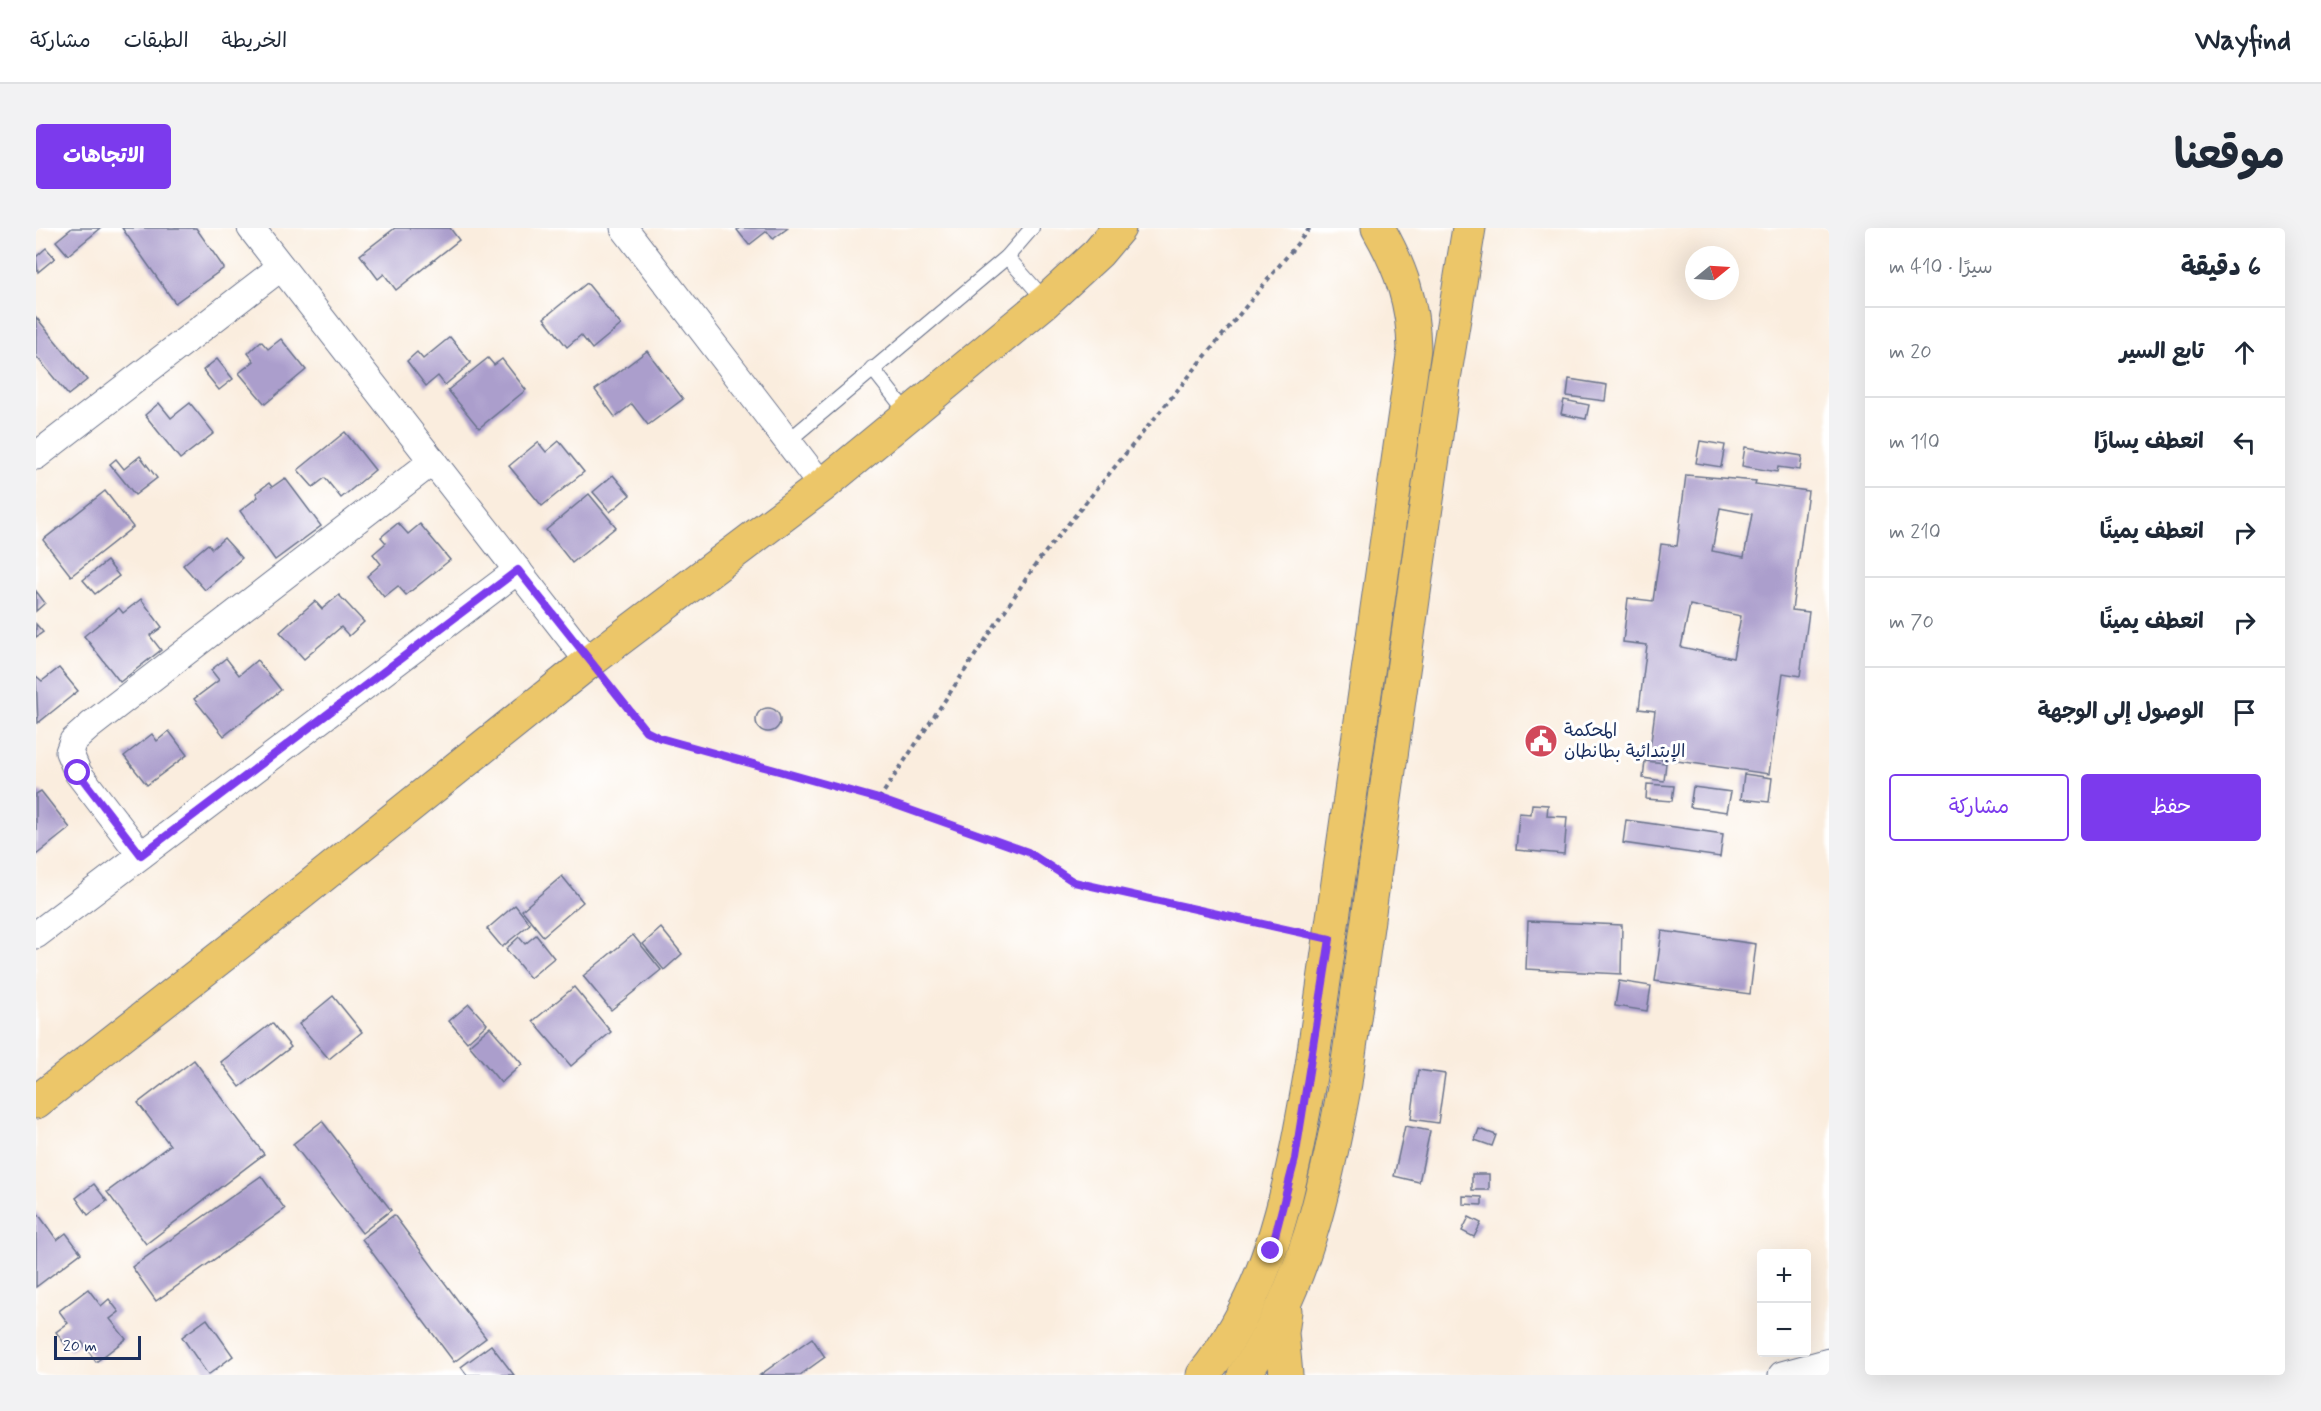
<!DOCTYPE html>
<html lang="ar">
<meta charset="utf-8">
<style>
body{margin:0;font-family:Mynerve,"Playpen Sans Arabic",sans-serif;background:#f2f2f3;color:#1f2937;direction:rtl}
.controls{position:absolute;right:18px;bottom:18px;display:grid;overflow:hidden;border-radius:6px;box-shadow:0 6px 24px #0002}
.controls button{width:54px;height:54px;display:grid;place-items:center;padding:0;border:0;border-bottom:2px solid #e0e1e3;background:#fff;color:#1f2937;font:30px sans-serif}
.compass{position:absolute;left:1649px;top:18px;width:54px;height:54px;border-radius:50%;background:#fff;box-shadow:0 6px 24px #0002;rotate:72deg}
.scale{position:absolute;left:18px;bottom:15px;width:87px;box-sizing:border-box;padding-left:6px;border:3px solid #1b2f5e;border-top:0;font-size:16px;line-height:21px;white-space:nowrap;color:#1b2f5e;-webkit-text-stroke:4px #fff;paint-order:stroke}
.stop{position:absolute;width:18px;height:18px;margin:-14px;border:4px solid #7c3aed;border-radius:50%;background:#fff}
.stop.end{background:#7c3aed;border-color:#fff;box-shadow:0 2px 6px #0008}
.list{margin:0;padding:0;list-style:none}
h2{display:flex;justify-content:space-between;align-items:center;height:78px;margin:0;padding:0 24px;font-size:26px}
h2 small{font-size:20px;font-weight:400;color:#747a83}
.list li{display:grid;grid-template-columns:39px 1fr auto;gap:18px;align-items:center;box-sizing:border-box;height:90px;padding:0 24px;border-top:2px solid #e0e1e3}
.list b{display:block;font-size:22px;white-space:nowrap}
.list em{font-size:20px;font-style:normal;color:#747a83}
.actions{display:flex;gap:12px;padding:18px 24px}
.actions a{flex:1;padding:14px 0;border:2px solid #7c3aed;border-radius:6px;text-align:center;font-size:21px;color:#7c3aed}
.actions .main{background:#7c3aed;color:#fff}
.icon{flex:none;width:33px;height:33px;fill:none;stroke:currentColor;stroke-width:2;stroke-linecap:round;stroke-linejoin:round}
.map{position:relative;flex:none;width:1793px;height:1147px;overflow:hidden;direction:ltr;border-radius:6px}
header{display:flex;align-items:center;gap:36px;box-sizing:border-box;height:84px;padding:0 30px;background:#fff;border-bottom:2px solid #e0e1e3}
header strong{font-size:28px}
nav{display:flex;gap:33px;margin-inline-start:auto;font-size:21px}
.intro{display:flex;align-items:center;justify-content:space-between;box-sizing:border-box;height:144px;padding:0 36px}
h1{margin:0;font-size:42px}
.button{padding:15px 27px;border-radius:6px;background:#7c3aed;color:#fff;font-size:21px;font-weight:700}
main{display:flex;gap:36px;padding:0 36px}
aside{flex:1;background:#fff;border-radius:6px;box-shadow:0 6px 24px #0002}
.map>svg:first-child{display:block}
</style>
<header>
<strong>Wayfind</strong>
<nav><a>الخريطة</a><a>الطبقات</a><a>مشاركة</a></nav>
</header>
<div class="intro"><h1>موقعنا</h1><a class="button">الاتجاهات</a></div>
<main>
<aside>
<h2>6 دقيقة<small>سيرًا · 410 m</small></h2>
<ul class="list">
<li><svg class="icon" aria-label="ahead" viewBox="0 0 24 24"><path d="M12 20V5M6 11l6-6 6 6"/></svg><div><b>تابع السير</b></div><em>20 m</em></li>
<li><svg class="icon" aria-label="left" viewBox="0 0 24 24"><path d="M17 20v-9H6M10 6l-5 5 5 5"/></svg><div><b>انعطف يسارًا</b></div><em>110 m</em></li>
<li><svg class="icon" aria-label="right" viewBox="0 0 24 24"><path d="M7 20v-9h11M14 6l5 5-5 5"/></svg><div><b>انعطف يمينًا</b></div><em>210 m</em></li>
<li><svg class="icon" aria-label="right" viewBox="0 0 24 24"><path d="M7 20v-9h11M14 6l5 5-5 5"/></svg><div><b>انعطف يمينًا</b></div><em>70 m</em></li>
<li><svg class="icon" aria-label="arrive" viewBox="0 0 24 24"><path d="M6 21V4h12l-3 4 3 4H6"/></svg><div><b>الوصول إلى الوجهة</b></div></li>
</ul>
<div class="actions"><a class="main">حفظ</a><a>مشاركة</a></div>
</aside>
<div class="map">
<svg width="1793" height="1147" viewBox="0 0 1793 1147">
<rect width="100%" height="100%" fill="#fff"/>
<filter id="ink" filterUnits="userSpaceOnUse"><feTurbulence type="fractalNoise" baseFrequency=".0167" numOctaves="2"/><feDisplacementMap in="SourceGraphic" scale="12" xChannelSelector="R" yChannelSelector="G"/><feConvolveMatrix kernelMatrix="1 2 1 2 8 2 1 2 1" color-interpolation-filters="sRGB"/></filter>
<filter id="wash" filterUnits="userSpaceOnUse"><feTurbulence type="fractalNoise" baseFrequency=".008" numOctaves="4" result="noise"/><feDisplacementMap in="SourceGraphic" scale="24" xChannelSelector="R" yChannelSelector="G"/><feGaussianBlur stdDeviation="1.35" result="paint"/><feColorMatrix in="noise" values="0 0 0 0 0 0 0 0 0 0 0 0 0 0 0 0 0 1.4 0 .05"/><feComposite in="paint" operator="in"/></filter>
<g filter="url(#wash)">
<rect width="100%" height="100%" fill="#faedde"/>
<g id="blocks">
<g fill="#ab9ecc" fill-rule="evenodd">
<path d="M36 0H65L32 27 20 13Z"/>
<path d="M86 0H160L188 40 139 75Z"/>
<path d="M359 0H414L423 12 360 62 348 46 342 51 324 27Z"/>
<path d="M704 0H752L737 11 731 3 713 17 701 2Z"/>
<path d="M10 20 19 30 2 44 0 29Z"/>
<path d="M551 55 585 97 556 121 545 107 531 119 508 90Z"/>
<path d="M0 89 51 152 32 167 0 128Z"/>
<path d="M414 109 435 135 409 157 402 148 390 158 371 133 381 124 387 131Z"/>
<path d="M245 111 270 142 229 176 203 145 218 133 212 125 225 113 232 121Z"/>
<path d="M611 123 647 171 612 197 596 176 579 189 559 162Z"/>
<path d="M452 130 458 137 466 131 490 162 443 200 412 162Z"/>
<path d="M181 131 197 151 183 162 167 142Z"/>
<path d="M1533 151 1571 157 1569 173 1531 168Z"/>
<path d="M1528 172 1553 177 1550 191 1525 186Z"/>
<path d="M123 175 135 190 154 175 178 205 144 231 109 187Z"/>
<path d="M309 204 339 242 305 270 289 250 277 259 262 242Z"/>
<path d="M523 213 548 244 506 278 473 238 502 214 510 224Z"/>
<path d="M1664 213 1689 217 1685 239 1660 235Z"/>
<path d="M1709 219 1766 228 1764 242 1742 239 1741 244 1706 238Z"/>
<path d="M104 228 121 250 99 267 74 236 80 231 88 241Z"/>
<path d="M577 247 594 267 574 284 557 264Z"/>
<path d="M1650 247 1720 253 1719 256 1772 263 1756 382 1773 384 1764 448 1747 445 1733 546 1613 529 1619 483 1603 481 1611 417 1587 414 1592 370 1617 373 1625 316 1641 318ZM1684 280 1716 286 1708 329 1676 323ZM1654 377 1705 388 1697 430 1645 419Z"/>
<path d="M249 250 285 298 239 332 204 283 222 269 220 265 233 255 236 259Z"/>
<path d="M69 263 97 299 35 348 7 312Z"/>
<path d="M553 266 580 299 536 335 510 302Z"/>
<path d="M362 295 372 306 384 296 414 332 370 367 362 358 348 369 331 348 345 336 337 326 350 315 345 309Z"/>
<path d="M188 310 206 330 169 362 147 337 172 316 176 321Z"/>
<path d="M71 333 83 348 59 366 47 352Z"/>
<path d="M0 363 9 375 0 383Z"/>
<path d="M303 367 328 394 313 408 305 399 268 431 244 404 279 373 286 381Z"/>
<path d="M105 371 126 399 114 408 125 422 84 454 48 408 83 380 87 385Z"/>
<path d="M0 396 7 404 0 409Z"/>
<path d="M190 430 203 447 221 432 245 462 188 508 158 471 183 452 175 442Z"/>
<path d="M23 440 42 463 2 495 0 448 6 453Z"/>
<circle cx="732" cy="492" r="12"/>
<path d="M133 503 151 527 111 557 88 528 116 506 121 513Z"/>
<path d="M1609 533 1630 535 1628 553 1607 550Z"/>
<path d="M1708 546 1736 550 1733 574 1705 571Z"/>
<path d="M1611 556 1638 558 1636 573 1610 571Z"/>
<path d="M1657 559 1695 564 1691 584 1654 579Z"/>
<path d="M5 563 34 600 0 627V566Z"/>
<path d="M1496 576 1512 577 1511 588 1531 589 1528 626 1480 622 1483 585 1495 586Z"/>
<path d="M1590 592 1687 606 1684 629 1587 615Z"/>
<path d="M526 648 547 674 507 708 486 682Z"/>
<path d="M479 677 494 696 466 719 451 701Z"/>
<path d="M1492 693 1586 697 1585 746 1490 741Z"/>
<path d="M625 700 646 726 628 742 607 716Z"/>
<path d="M1626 703 1720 716 1714 766 1619 753Z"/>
<path d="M500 707 518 730 494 750 470 721 483 709 489 716Z"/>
<path d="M597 707 625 742 575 782 547 748Z"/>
<path d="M1583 753 1615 758 1611 783 1579 778Z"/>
<path d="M538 759 575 804 535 838 497 793Z"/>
<path d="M297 768 326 804 293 831 263 796Z"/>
<path d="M433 776 451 796 431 814 413 793Z"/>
<path d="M236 795 255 819 204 859 185 834Z"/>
<path d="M454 799 486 836 465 855 433 817Z"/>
<path d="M158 832 228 926 110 1016 71 964 134 917 102 875Z"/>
<path d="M1382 842 1409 846 1402 895 1375 891Z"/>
<path d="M286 893 355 982 326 1005 257 916Z"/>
<path d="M1369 898 1394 903 1383 954 1358 948Z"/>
<path d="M1443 901 1460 907 1456 918 1439 912Z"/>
<rect x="1436" y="946" width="17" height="16"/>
<path d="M225 948 249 981 120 1073 96 1039Z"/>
<path d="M58 956 71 973 52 987 40 970Z"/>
<path d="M1427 968 1446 969V977L1427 976Z"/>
<path d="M0 983 21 1012 30 1005 45 1025 0 1059Z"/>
<path d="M358 987 450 1110 418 1134 326 1011Z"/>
<path d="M1433 989 1445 995 1438 1009 1426 1003Z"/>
<path d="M52 1061 65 1078 73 1071 83 1084 74 1091 90 1111 60 1134 46 1114 34 1123 20 1104 32 1095 23 1083Z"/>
<path d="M171 1091 197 1128 172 1147 146 1109Z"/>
<path d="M776 1110 789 1129 764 1147H724Z"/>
<path d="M455 1117 478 1147H431L425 1139Z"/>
</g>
</g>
</g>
<g filter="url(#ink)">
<use href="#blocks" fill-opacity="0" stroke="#69728b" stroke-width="1.5"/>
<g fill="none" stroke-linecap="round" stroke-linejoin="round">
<g stroke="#69728b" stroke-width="16">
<g id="service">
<path d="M971 29 1010 73"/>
<path d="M836 140 872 186"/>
<path d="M752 213 971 29 996 0"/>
</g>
</g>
<g stroke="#69728b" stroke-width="29">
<g id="minor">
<path d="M215 0 553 434"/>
<path d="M588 0 786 258"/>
<path d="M0 228 245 39"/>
<path d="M105 627 42 545 33 524 37 513 55 497 397 233"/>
<path d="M0 707 482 342"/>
<path d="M1746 1147 1793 1134"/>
</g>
</g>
<g stroke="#69728b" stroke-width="35">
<g id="primary">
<path d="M0 874 213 707 553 434 786 258 1010 73 1062 25 1083 0"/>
<path d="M1249 1083 1246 1105 1250 1147"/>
<path d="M1167 1147C1239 1059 1257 945 1276 837L1378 121C1377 75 1365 40 1342 0"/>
<path d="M1208 1147C1269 1059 1290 958 1309 855L1408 151 1433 0"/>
</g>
</g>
<g stroke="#69728b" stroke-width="4" stroke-dasharray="4.5 4.5" stroke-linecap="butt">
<path d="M573 458 610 503 624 510 843 571 992 624 1038 654 1264 705"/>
<path d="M843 571 1002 333 1274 0"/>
</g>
<use href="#service" stroke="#fff" stroke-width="14"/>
<use href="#minor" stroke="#fff" stroke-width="27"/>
<use href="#primary" stroke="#ecc669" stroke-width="33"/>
</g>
</g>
<g fill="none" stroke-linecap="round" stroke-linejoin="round" filter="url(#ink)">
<path stroke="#7c3aed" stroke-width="8" d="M42 545 105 627 482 342 610 503 624 510 843 571 992 624 1038 654 1294 711 1259 931 1235 1023"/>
</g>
<defs>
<g id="civic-disc" transform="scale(1.725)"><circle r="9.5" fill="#d1495b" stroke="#fff"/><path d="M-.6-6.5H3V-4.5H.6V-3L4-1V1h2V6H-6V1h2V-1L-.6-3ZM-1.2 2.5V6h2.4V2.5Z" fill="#fff"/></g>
</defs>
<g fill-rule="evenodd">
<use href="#civic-disc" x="1505" y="513"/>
</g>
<g text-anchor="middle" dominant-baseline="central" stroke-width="6" stroke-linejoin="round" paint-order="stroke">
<g font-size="18" fill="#1b2f5e" stroke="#fff" text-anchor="start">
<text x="1528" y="503">المحكمة<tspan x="1528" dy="21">الإبتدائية بطانطان</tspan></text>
</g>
</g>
</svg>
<div class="controls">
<button>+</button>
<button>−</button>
</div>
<svg class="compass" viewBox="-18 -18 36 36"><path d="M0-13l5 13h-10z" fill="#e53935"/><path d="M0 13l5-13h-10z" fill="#747a83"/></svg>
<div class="scale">20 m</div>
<div class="stop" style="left:42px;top:545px"></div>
<div class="stop end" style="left:1235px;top:1023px"></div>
</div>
</main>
